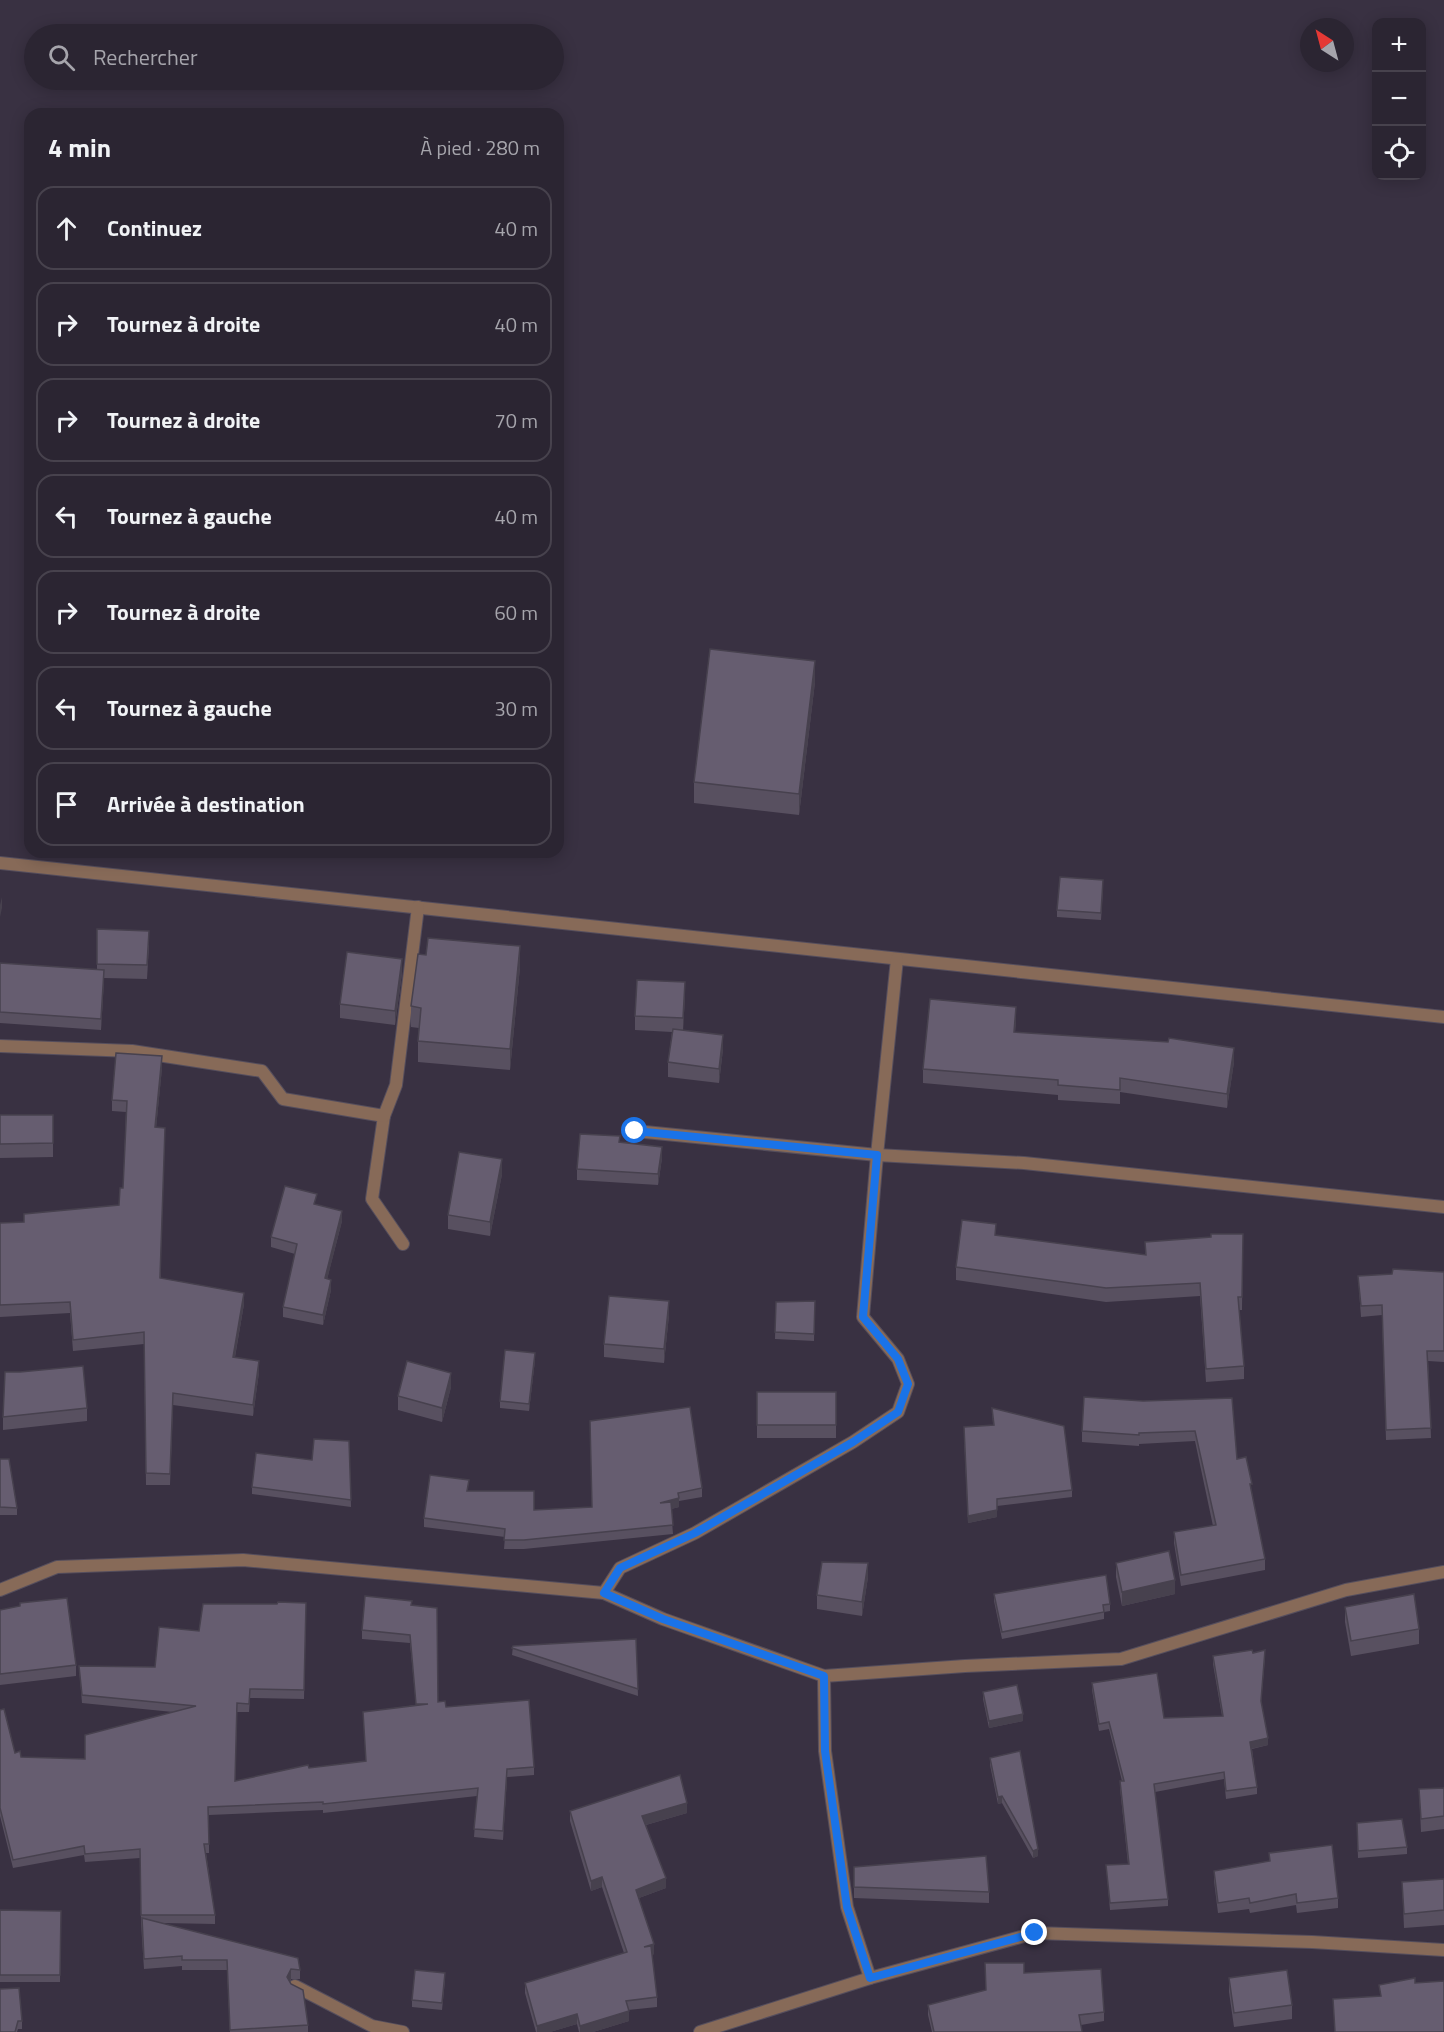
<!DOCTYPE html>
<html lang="fr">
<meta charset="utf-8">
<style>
body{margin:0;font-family:"Titillium Web",sans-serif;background:#37313e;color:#f1f3f6}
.controls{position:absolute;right:18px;top:18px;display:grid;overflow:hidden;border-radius:12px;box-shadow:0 3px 15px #0003}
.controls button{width:54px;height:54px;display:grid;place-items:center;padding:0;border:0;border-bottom:2px solid #47424d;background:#2b2532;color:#f1f3f6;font:30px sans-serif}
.compass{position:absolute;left:1300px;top:18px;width:54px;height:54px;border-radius:50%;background:#2b2532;box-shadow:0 3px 15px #0003;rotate:324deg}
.stop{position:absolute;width:18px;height:18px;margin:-14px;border:4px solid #1a73e8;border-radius:50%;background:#fff}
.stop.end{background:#1a73e8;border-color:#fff;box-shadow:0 2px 6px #0008}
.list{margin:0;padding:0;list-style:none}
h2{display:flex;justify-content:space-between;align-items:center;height:78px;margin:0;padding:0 24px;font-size:26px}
h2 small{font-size:20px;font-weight:400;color:#a6a5ac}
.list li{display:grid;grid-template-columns:39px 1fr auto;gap:18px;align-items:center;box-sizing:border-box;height:84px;margin:0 12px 12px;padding:0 12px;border:2px solid #47424d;border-radius:18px}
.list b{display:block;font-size:22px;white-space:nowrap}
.list em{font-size:20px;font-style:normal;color:#a6a5ac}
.icon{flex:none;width:33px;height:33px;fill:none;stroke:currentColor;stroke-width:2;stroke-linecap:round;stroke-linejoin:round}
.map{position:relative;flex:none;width:1444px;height:2032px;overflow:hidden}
.search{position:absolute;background:#2b2532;box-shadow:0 3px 15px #0003;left:24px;top:24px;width:540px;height:66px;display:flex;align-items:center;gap:15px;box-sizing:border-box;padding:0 21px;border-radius:33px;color:#a6a5ac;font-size:22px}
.panel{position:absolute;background:#2b2532;box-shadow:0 3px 15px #0003;left:24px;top:108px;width:540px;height:750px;border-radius:18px}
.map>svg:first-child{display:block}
</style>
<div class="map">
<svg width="1444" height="2032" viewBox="0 0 1444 2032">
<rect width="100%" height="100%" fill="#393142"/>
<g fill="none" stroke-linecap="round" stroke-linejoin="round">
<g stroke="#554e5d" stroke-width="14">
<g id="service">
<path d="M384 1116 372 1199 403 1244"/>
<path d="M635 1131 877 1155"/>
</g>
</g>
<g stroke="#554e5d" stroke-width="14">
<g id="minor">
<path d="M0 863 1444 1017"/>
<path d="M0 1046 132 1051 262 1071 283 1099 384 1116 396 1085 418 907"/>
<path d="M877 1155 1024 1163 1444 1207"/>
<path d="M0 1590 57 1567 243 1560 604 1593 663 1619 824 1676 965 1666 1121 1659 1346 1590 1444 1572"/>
<path d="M604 1593 620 1568 695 1533 853 1442 898 1412 908 1384 898 1359 863 1317 877 1155 897 959"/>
<path d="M824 1676 825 1751 847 1907 870 1978"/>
<path d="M295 1986 372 2026 403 2032"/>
<path d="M700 2032 870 1978 1035 1933 1312 1942 1444 1950"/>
</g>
</g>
<use href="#service" stroke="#876a58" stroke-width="12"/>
<use href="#minor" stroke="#876a58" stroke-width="12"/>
</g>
<g fill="#585060">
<path d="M815 682 799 815 694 803V782Z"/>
<path d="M1103 888 1101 920 1057 917V910Z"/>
<path d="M97 929 149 945 147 979 104 978 101 1030 0 1023V963L97 970Z"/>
<path d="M520 967 510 1070 418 1062V1041L419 1028 411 1027V1006Z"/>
<path d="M402 973 395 1025 340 1018V1004Z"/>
<path d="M685 996 683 1030 723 1049 719 1083 668 1077V1062L672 1032 635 1030V1016Z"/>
<path d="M1016 1021 1015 1032 1234 1062 1227 1108 1120 1092V1104L1058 1100V1095L923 1083V1069Z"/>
<path d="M162 1068 156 1128 161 1278 244 1304 235 1357 259 1372 253 1416 173 1405 170 1485H146L144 1344 73 1351 70 1313 0 1317V1223L24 1222V1214L119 1205 123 1188 126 1112 112 1111V1100Z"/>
<path d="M0 1115H53V1157L0 1158Z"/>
<path d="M662 1158 658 1185 577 1180V1169Z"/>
<path d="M502 1174 490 1236 448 1229V1215Z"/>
<path d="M317 1205 342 1221 327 1279 331 1290 323 1325 283 1317V1307L295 1254 271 1247V1237Z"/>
<path d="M1243 1234 1242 1310H1239L1244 1366V1379L1206 1382 1200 1296 1106 1302 956 1280V1267L996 1235 1145 1255V1242L1211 1237Z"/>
<path d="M1444 1272V1362L1428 1361 1431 1438 1386 1440 1382 1315 1361 1317 1358 1276 1392 1274Z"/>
<path d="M815 1301 814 1341 775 1339 776 1302Z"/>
<path d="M669 1315 664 1363 604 1357V1344Z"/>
<path d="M535 1360 529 1411 500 1408V1401Z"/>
<path d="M451 1387 442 1422 398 1410V1396Z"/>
<rect x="757" y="1392" width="79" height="46"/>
<path d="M1232 1398 1237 1459 1252 1493 1265 1559V1570L1181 1586 1174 1543V1532L1213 1526 1195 1441 1139 1444V1446L1082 1442V1431L1143 1401Z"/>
<path d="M87 1408V1421L3 1430V1417Z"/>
<path d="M992 1408 1072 1490V1497L997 1506V1517L968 1523 964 1435 993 1425Z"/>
<path d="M349 1441 351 1507 252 1494V1487L312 1460Z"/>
<path d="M0 1459 17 1508V1515H0Z"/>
<path d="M702 1488V1497L679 1501V1507L671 1509 673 1534 524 1549H504L505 1537 424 1527V1518L469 1491 534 1510 591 1507Z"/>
<path d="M1116 1563 1175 1594 1122 1606 1116 1577Z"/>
<path d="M868 1577 862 1616 817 1609V1595Z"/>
<path d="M994 1594 1110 1604V1611L1104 1612V1619L1002 1639 994 1601Z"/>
<path d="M306 1603 304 1699 250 1698 249 1712H237L235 1781 309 1768 366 1761 363 1712 416 1705 410 1643 362 1639V1630L412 1605 438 1702 534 1767V1775L507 1777 503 1840 474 1837 477 1796 323 1813V1810L209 1815V1853H206L215 1915V1924L162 1923 300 1970V1979H291L290 1982 308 2025V2032H230L227 1970H182V1966L144 1969 141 1923 140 1858 85 1862 84 1855 13 1868 0 1816V1710L15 1753 21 1757 85 1759 173 1712 82 1703 79 1666 155 1667 199 1631Z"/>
<path d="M1345 1607 1419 1629V1644L1351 1656 1345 1622Z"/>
<path d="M0 1610 76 1665V1676L0 1685Z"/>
<path d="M636 1639 638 1696 512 1655 513 1646Z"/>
<path d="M1253 1653 1265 1657 1261 1703 1268 1745 1252 1749 1257 1787V1794L1226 1799 1224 1779 1155 1792 1168 1899V1906L1110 1910 1106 1865 1128 1864 1120 1788V1781H1122L1109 1729 1099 1731 1092 1690V1683L1164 1718 1222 1716 1213 1664V1656Z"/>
<path d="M983 1692 1023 1721 989 1728 983 1699Z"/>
<path d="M990 1758 1038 1856 1033 1858 1002 1803 998 1804 990 1765Z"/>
<path d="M1444 1788V1829L1421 1832 1419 1789Z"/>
<path d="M570 1811 687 1813 646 1825 666 1888 639 1898 654 1954 652 1955 657 1997V2007L628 2010 629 2021 593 2032H579L577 2024 550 2032H536L525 1993V1983L624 1953 602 1887 591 1891 570 1821Z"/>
<path d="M1357 1830 1407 1847V1854L1358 1858Z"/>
<path d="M1269 1853 1338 1898V1908L1297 1913 1296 1905 1250 1913 1249 1909 1218 1913 1214 1881V1871L1269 1861Z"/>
<path d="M854 1867 989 1892V1903L854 1898Z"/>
<path d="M1444 1879V1925L1404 1928 1402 1882Z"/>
<path d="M0 1910 61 1911 60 1982H0Z"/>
<path d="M985 1963 1024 1973 1104 2012V2021L1081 2025 1082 2032H932L928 2015V2005L986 1990Z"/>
<path d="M1229 1978 1292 2005V2019L1234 2027 1229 1992Z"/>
<path d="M445 1980 442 2010 412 2007V2000Z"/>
<path d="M0 1989 22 2021V2029H18L17 2032H0Z"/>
</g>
<g fill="#47414e">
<path d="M815 661V682L799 815V794Z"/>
<path d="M2 897V908L0 917V905Z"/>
<path d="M520 946V967L510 1070V1049Z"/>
<path d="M402 959V973L395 1025V1011Z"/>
<path d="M104 970V981L101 1030V1019Z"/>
<path d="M685 982V996L683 1032V1018Z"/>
<path d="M1016 1007V1021L1014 1046V1032Z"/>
<path d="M723 1035V1049L719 1083V1069Z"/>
<path d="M1234 1048V1062L1227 1108V1094Z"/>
<path d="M162 1056V1068L155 1139V1127Z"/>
<path d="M662 1147V1158L658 1185V1174Z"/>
<path d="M502 1159V1174L490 1236V1222Z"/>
<path d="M342 1211V1221L325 1288V1278Z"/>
<path d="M331 1280V1290L323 1325V1315Z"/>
<path d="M244 1293V1304L233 1368V1357Z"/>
<path d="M669 1301V1315L664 1363V1349Z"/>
<path d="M535 1353V1360L529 1411V1404Z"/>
<path d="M259 1361V1372L253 1416V1405Z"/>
<path d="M451 1373V1387L442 1422V1408Z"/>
<path d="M679 1498V1507L660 1512V1503Z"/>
<path d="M997 1510V1517L968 1523V1516Z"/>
<path d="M868 1563V1577L862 1616V1602Z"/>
<path d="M1175 1580V1594L1122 1606V1592Z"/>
<path d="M1023 1714V1721L989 1728V1721Z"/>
<path d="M1268 1738V1745L1250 1749V1742Z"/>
<path d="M507 1769V1777L503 1840V1831Z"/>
<path d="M1002 1796V1803L998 1804V1797Z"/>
<path d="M687 1803V1813L642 1826V1816Z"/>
<path d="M1038 1849V1856L1033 1858V1851Z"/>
<path d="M602 1877V1887L591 1891V1881Z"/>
<path d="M666 1878V1888L636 1899V1890Z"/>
<path d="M654 1944V1954L644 1957V1947Z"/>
<path d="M291 1969V1979L287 1987V1977Z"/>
<path d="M629 2011V2021L593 2032H580V2026Z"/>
<path d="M577 2014V2024L550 2032H537V2026Z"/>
</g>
<g fill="#665d70" stroke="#47414e" stroke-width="1.5">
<path d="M710 649 815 661 799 794 694 782Z"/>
<path d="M1060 877 1103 880 1101 913 1057 910Z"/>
<path d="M97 929 149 931 147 965 97 964Z"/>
<path d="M428 938 520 946 510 1049 418 1041 421 1008 411 1006 418 954 426 955Z"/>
<path d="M347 952 402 959 395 1011 340 1004Z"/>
<path d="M0 963 104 970 101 1019 0 1012Z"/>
<path d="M637 980 685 982 683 1018 635 1016Z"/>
<path d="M930 999 1016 1007 1014 1032 1168 1042 1169 1038 1234 1048 1227 1094 1120 1078V1090L1058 1085V1080L923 1069Z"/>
<path d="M673 1029 723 1035 719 1069 668 1062Z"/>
<path d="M116 1053 162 1056 155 1127 165 1128 160 1278 244 1293 233 1357 259 1361 253 1405 173 1393 170 1474 146 1473 144 1332 73 1340 70 1302 0 1305V1223L24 1222V1214L119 1205 120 1188H123L127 1101 112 1100Z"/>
<path d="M0 1115H53V1143L0 1144Z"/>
<path d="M580 1134 620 1136 619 1142 662 1147 658 1174 577 1169Z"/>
<path d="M459 1152 502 1159 490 1222 448 1215Z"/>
<path d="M285 1186 317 1194 314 1204 342 1211 325 1278 331 1280 323 1315 283 1307 297 1244 271 1237Z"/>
<path d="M962 1220 996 1224 995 1235 1146 1255 1145 1242 1211 1237V1234H1243L1242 1297H1238L1244 1366 1206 1369 1200 1283 1106 1288 956 1267Z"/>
<path d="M1393 1269 1444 1272V1351H1427L1431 1428 1386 1430 1382 1305 1361 1306 1358 1276 1392 1274Z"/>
<path d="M609 1296 669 1301 664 1349 604 1344Z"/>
<path d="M815 1301 814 1334 775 1332 776 1302Z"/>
<path d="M505 1350 535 1353 529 1404 500 1401Z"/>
<path d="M407 1361 451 1373 442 1408 398 1396Z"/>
<path d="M83 1366 87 1408 3 1417 5 1372H20Z"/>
<rect x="757" y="1392" width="79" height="33"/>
<path d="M1084 1397 1143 1401 1232 1398 1237 1459 1246 1457 1252 1484H1250L1265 1559 1181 1575 1174 1532 1216 1525 1195 1431 1139 1433V1435L1082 1431Z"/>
<path d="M690 1407 702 1488 678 1493 679 1498 660 1503 671 1502 673 1525 524 1540H504L505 1529 424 1518 430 1475 469 1480 467 1491H534V1510L592 1507 590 1421Z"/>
<path d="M992 1408 1064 1426 1072 1490 997 1499V1510L968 1516 964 1427 994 1425Z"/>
<path d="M314 1439 349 1441 351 1500 252 1487 256 1453 312 1460Z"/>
<path d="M0 1459H9L17 1508 0 1507Z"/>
<path d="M1169 1551 1175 1580 1122 1592 1116 1563Z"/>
<path d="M822 1562 868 1563 862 1602 817 1595Z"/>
<path d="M1106 1575 1110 1604 1103 1605 1104 1612 1002 1632 994 1594Z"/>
<path d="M1414 1594 1419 1629 1351 1641 1345 1607Z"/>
<path d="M365 1596 412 1601 411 1605 437 1608 438 1702 445 1701 446 1707 529 1700 534 1767 507 1769 503 1831 474 1829 478 1788 323 1804V1802L208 1807 209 1844H204L215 1915H141L140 1849 85 1854 84 1846 13 1860 0 1808V1710L4 1709 15 1753 20 1751 21 1757 85 1759V1735L196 1706 82 1695 79 1666 155 1667 159 1627 199 1631 203 1604H277L278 1602 306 1603 304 1690 250 1689 249 1704 237 1703 235 1781 308 1765 309 1768 366 1761 363 1712 428 1704H416L410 1635 362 1630Z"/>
<path d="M67 1598 76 1665 0 1674V1610L20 1606V1603Z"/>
<path d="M636 1639 638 1689 512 1648 513 1646Z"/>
<path d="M1252 1650 1253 1653 1265 1650 1261 1701 1268 1738 1250 1742 1257 1787 1226 1791 1224 1772 1154 1784 1168 1899 1110 1903 1106 1865 1129 1864 1120 1781H1124L1109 1722 1099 1724 1092 1683 1157 1673 1164 1718 1223 1716 1213 1656Z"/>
<path d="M1017 1685 1023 1714 989 1721 983 1692Z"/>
<path d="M1020 1751 1038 1849 1033 1851 1002 1796 998 1797 990 1758Z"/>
<path d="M680 1775 687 1803 642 1816 666 1878 636 1890 654 1944 644 1947 651 1946 657 1997 626 2001 629 2011 580 2026 577 2014 537 2026 525 1983 627 1952 602 1877 591 1881 570 1811Z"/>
<path d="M1444 1788V1816L1421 1819 1419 1789Z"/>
<path d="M1402 1819 1407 1847 1358 1851 1357 1823Z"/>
<path d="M1332 1845 1338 1898 1297 1903 1296 1894 1250 1903 1249 1898 1218 1903 1214 1871 1270 1861 1269 1853Z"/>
<path d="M986 1856 989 1892 854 1887V1867Z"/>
<path d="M1444 1879V1910L1404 1914 1402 1882Z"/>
<path d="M0 1910 61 1911 60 1975H0Z"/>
<path d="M142 1918 298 1958 300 1970 291 1969 287 1977 291 1984 303 1990 308 2025 230 2030 227 1960H182V1956L144 1959Z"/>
<path d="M985 1963H1024V1973L1101 1969 1104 2012 1079 2015 1082 2031 1081 2032H934L928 2005 986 1990Z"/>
<path d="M415 1970 445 1973 442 2003 412 2000Z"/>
<path d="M1287 1970 1292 2005 1234 2013 1229 1978Z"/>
<path d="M1415 1978V1983L1444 1981V2032H1335L1333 1999 1381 1996 1379 1985Z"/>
<path d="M19 1988 22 2021H18L15 2032H0V1989Z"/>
</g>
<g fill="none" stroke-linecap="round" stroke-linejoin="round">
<path stroke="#1a73e8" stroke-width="8" d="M635 1131 877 1155 863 1317 898 1359 908 1384 898 1412 853 1442 695 1533 620 1568 604 1593 663 1619 824 1676 825 1751 847 1907 870 1978 1035 1933"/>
</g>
</svg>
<div class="controls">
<button>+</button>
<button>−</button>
<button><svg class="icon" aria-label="locate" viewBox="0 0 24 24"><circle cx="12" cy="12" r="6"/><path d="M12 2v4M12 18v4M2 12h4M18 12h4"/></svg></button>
</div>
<svg class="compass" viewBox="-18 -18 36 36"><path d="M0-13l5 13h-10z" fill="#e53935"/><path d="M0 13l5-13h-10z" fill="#a6a5ac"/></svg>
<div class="stop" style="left:635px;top:1131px"></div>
<div class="stop end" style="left:1035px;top:1933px"></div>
<div class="search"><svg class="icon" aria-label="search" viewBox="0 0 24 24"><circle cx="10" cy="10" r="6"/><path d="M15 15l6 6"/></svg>Rechercher</div>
<section class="panel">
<h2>4 min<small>À pied · 280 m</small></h2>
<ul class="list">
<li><svg class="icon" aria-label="ahead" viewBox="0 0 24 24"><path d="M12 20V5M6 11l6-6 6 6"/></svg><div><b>Continuez</b></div><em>40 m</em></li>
<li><svg class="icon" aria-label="right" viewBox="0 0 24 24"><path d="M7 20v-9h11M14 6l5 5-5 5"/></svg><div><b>Tournez à droite</b></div><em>40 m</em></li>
<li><svg class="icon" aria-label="right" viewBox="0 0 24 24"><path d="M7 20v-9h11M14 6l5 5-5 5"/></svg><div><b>Tournez à droite</b></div><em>70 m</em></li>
<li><svg class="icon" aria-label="left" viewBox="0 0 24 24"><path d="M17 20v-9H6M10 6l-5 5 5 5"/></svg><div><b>Tournez à gauche</b></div><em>40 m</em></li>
<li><svg class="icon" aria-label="right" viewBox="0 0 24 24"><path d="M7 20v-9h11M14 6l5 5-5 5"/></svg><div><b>Tournez à droite</b></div><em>60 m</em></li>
<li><svg class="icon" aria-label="left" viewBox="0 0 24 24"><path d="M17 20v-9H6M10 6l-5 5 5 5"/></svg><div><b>Tournez à gauche</b></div><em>30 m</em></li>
<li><svg class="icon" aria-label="arrive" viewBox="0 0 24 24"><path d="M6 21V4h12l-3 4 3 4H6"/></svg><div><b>Arrivée à destination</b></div></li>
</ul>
</section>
</div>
